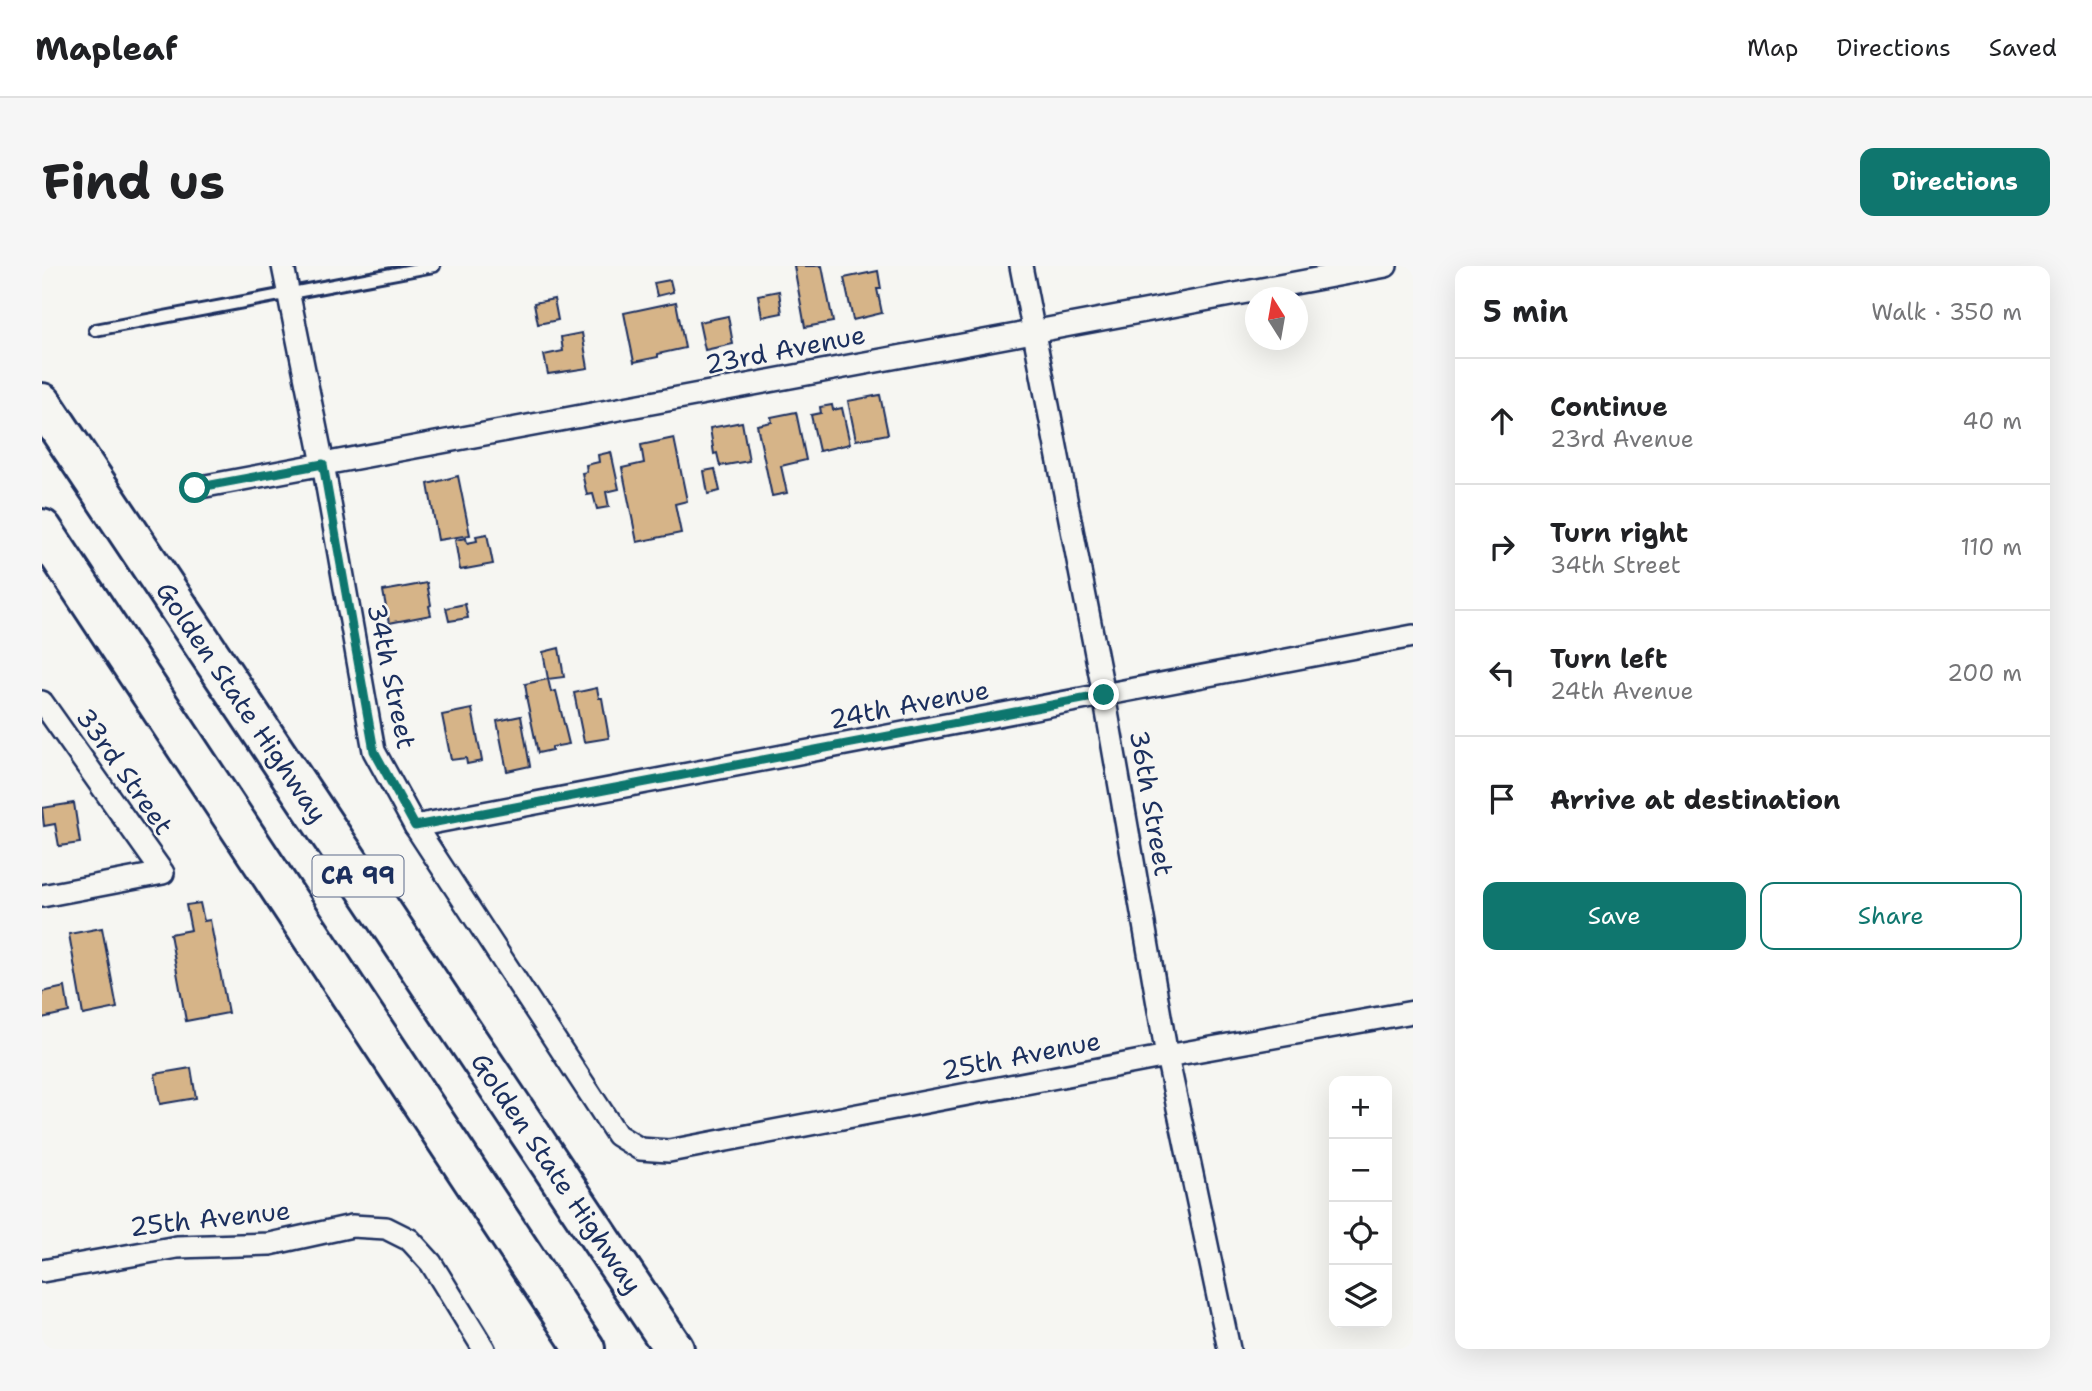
<!DOCTYPE html>
<meta charset="utf-8">
<style>
body{margin:0;font-family:"Shantell Sans",sans-serif;background:#f6f6f6;color:#202124}
.controls{position:absolute;right:21px;bottom:21px;display:grid;overflow:hidden;border-radius:14px;box-shadow:0 7px 28px #0002}
.controls button{width:63px;height:63px;display:grid;place-items:center;padding:0;border:0;border-bottom:2px solid #e0e0e0;background:#fff;color:#202124;font:35px sans-serif}
.compass{position:absolute;left:1203px;top:21px;width:63px;height:63px;border-radius:50%;background:#fff;box-shadow:0 7px 28px #0002;rotate:349deg}
.stop{position:absolute;width:21px;height:21px;margin:-16px;border:5px solid #0f766e;border-radius:50%;background:#fff}
.stop.end{background:#0f766e;border-color:#fff;box-shadow:0 2px 7px #0008}
.list{margin:0;padding:0;list-style:none}
h2{display:flex;justify-content:space-between;align-items:center;height:91px;margin:0;padding:0 28px;font-size:30px}
h2 small{font-size:23px;font-weight:400;color:#757577}
.list li{display:grid;grid-template-columns:46px 1fr auto;gap:21px;align-items:center;box-sizing:border-box;height:126px;padding:0 28px;border-top:2px solid #e0e0e0}
.list b{display:block;font-size:26px;white-space:nowrap}
.list p{margin:0;font-size:23px;white-space:nowrap;color:#757577}
.list em{font-size:23px;font-style:normal;color:#757577}
.actions{display:flex;gap:14px;padding:21px 28px}
.actions a{flex:1;padding:16px 0;border:2px solid #0f766e;border-radius:14px;text-align:center;font-size:24px;color:#0f766e}
.actions .main{background:#0f766e;color:#fff}
.icon{flex:none;width:38px;height:38px;fill:none;stroke:currentColor;stroke-width:2;stroke-linecap:round;stroke-linejoin:round}
.map{position:relative;flex:none;width:1371px;height:1083px;overflow:hidden;border-radius:14px}
header{display:flex;align-items:center;gap:42px;box-sizing:border-box;height:98px;padding:0 35px;background:#fff;border-bottom:2px solid #e0e0e0}
header strong{font-size:33px}
nav{display:flex;gap:38px;margin-inline-start:auto;font-size:24px}
.intro{display:flex;align-items:center;justify-content:space-between;box-sizing:border-box;height:168px;padding:0 42px}
h1{margin:0;font-size:49px}
.button{padding:18px 32px;border-radius:14px;background:#0f766e;color:#fff;font-size:24px;font-weight:700}
main{display:flex;gap:42px;padding:0 42px}
aside{flex:1;background:#fff;border-radius:14px;box-shadow:0 7px 28px #0002}
.map>svg:first-child{display:block}
</style>
<header>
<strong>Mapleaf</strong>
<nav><a>Map</a><a>Directions</a><a>Saved</a></nav>
</header>
<div class="intro"><h1>Find us</h1><a class="button">Directions</a></div>
<main>
<div class="map">
<svg width="1371" height="1083" viewBox="0 0 1371 1083">
<rect width="100%" height="100%" fill="#f6f6f2"/>
<filter id="ink" filterUnits="userSpaceOnUse"><feTurbulence type="fractalNoise" baseFrequency=".0143" numOctaves="2"/><feDisplacementMap in="SourceGraphic" scale="14" xChannelSelector="R" yChannelSelector="G"/><feConvolveMatrix kernelMatrix="1 2 1 2 8 2 1 2 1" color-interpolation-filters="sRGB"/></filter>
<g filter="url(#ink)">
<g fill="#d6b488" stroke="#1b2f5e" stroke-width="2">
<path d="M752 0H780L791 56 763 61Z"/>
<path d="M836 5 839 23H835L840 47 811 54 802 12Z"/>
<path d="M628 14 631 26 615 30 612 17Z"/>
<path d="M737 25 740 47 720 51 716 29Z"/>
<path d="M512 33 516 54 496 58 492 37Z"/>
<path d="M634 36 643 82 616 88V91L592 96 582 47Z"/>
<path d="M686 50 691 78 663 84 657 56Z"/>
<path d="M540 67 546 102 506 108 502 89 521 85 519 71Z"/>
<path d="M838 129 846 168 814 174 806 135Z"/>
<path d="M790 139 791 144 800 142 808 178 777 185 769 149 779 147 778 141Z"/>
<path d="M754 146 764 194 739 200 745 227 730 230 715 159 730 156 729 151Z"/>
<path d="M700 156 707 195 678 200 675 187 672 188 668 162Z"/>
<path d="M632 172 645 235 633 238 639 267 595 276 580 202 602 197 599 179Z"/>
<path d="M569 186 577 223 564 226 567 241 555 243 551 228 545 229 540 207 545 206 544 199 557 196 556 189Z"/>
<path d="M673 203 678 225 666 228 662 205Z"/>
<path d="M416 210 428 269 396 274 386 218Z"/>
<path d="M445 268 451 298 418 304 413 274 424 272 425 277 435 275 434 270Z"/>
<path d="M385 317 389 339 387 340 389 349 347 357 341 325Z"/>
<path d="M423 338 426 352 407 355 404 342Z"/>
<path d="M517 382 522 411 506 413 501 386Z"/>
<path d="M506 413 509 426 514 425 527 478 510 481V484L496 487 484 430H485L483 418Z"/>
<path d="M555 422 557 432H560L567 472 542 476 532 427Z"/>
<path d="M430 443 440 495 425 498 424 492 409 494 400 449Z"/>
<path d="M479 450 488 500 465 505 455 455Z"/>
<path d="M32 537 38 577 17 580 13 558 2 560 0 542Z"/>
<path d="M158 637 162 655 168 654 186 747 144 755 128 668 149 664 144 639Z"/>
<path d="M60 662 75 742 41 749 27 668Z"/>
<path d="M23 721 27 746 0 752V726Z"/>
<path d="M149 802 154 832 118 838 113 808Z"/>
</g>
<g fill="none" stroke-linecap="round" stroke-linejoin="round">
<g stroke="#1b2f5e" stroke-width="16">
<path id="service" d="M53 64 392 0"/>
</g>
<g stroke="#1b2f5e" stroke-width="26">
<g id="minor">
<path d="M241 0 281 198 332 485 373 560 575 869 598 883 627 885 1125 790 1371 746"/>
<path d="M979 0 1062 429 1125 790 1187 1083"/>
<path d="M153 222 1344 0"/>
<path d="M0 436 121 607 0 630"/>
<path d="M373 560 1371 370"/>
<path d="M0 1005 135 981 228 978 310 960 344 962 368 974 389 997 442 1083"/>
</g>
</g>
<g stroke="#1b2f5e" stroke-width="44">
<g id="motorway">
<path d="M0 137 632 1083"/>
<path d="M0 263 543 1083"/>
</g>
</g>
<use href="#service" stroke="#f6f6f2" stroke-width="10"/>
<use href="#minor" stroke="#f6f6f2" stroke-width="21"/>
<use href="#motorway" stroke="#f6f6f2" stroke-width="38"/>
</g>
</g>
<g fill="none" stroke-linecap="round" stroke-linejoin="round" filter="url(#ink)">
<path stroke="#0f766e" stroke-width="9" d="M153 222 281 198 332 485 373 560 1062 429"/>
</g>
<g text-anchor="middle" dominant-baseline="central" stroke-width="5" stroke-linejoin="round" paint-order="stroke">
<rect fill="#f6f6f2" stroke="#5d6b8a" stroke-width="2" x="270.5" y="589.5" width="91" height="41" rx="5"/>
<g font-size="24" font-weight="bold" fill="#1b2f5e">
<text x="316" y="610">CA 99</text>
</g>
<g font-size="26" fill="#1b2f5e" stroke="#f6f6f2">
<text transform="translate(743 83) rotate(-11)">23rd Avenue</text>
<text transform="translate(350 410) rotate(78)">34th Street</text>
<text transform="translate(200 436) rotate(56)">Golden State Highway</text>
<text transform="translate(867 438) rotate(-11)">24th Avenue</text>
<text transform="translate(83 505) rotate(55)">33rd Street</text>
<text transform="translate(1110 537) rotate(80)">36th Street</text>
<text transform="translate(979 789) rotate(-11)">25th Avenue</text>
<text transform="translate(515 907) rotate(56)">Golden State Highway</text>
<text transform="translate(168 952) rotate(-6)">25th Avenue</text>
</g>
</g>
</svg>
<div class="controls">
<button>+</button>
<button>−</button>
<button><svg class="icon" aria-label="locate" viewBox="0 0 24 24"><circle cx="12" cy="12" r="6"/><path d="M12 2v4M12 18v4M2 12h4M18 12h4"/></svg></button>
<button><svg class="icon" aria-label="layers" viewBox="0 0 24 24"><path d="M12 4l9 5-9 5-9-5zM3 14l9 5 9-5"/></svg></button>
</div>
<svg class="compass" viewBox="-18 -18 36 36"><path d="M0-13l5 13h-10z" fill="#e53935"/><path d="M0 13l5-13h-10z" fill="#757577"/></svg>
<div class="stop" style="left:153px;top:222px"></div>
<div class="stop end" style="left:1062px;top:429px"></div>
</div>
<aside>
<h2>5 min<small>Walk · 350 m</small></h2>
<ul class="list">
<li><svg class="icon" aria-label="ahead" viewBox="0 0 24 24"><path d="M12 20V5M6 11l6-6 6 6"/></svg><div><b>Continue</b><p>23rd Avenue</p></div><em>40 m</em></li>
<li><svg class="icon" aria-label="right" viewBox="0 0 24 24"><path d="M7 20v-9h11M14 6l5 5-5 5"/></svg><div><b>Turn right</b><p>34th Street</p></div><em>110 m</em></li>
<li><svg class="icon" aria-label="left" viewBox="0 0 24 24"><path d="M17 20v-9H6M10 6l-5 5 5 5"/></svg><div><b>Turn left</b><p>24th Avenue</p></div><em>200 m</em></li>
<li><svg class="icon" aria-label="arrive" viewBox="0 0 24 24"><path d="M6 21V4h12l-3 4 3 4H6"/></svg><div><b>Arrive at destination</b></div></li>
</ul>
<div class="actions"><a class="main">Save</a><a>Share</a></div>
</aside>
</main>
